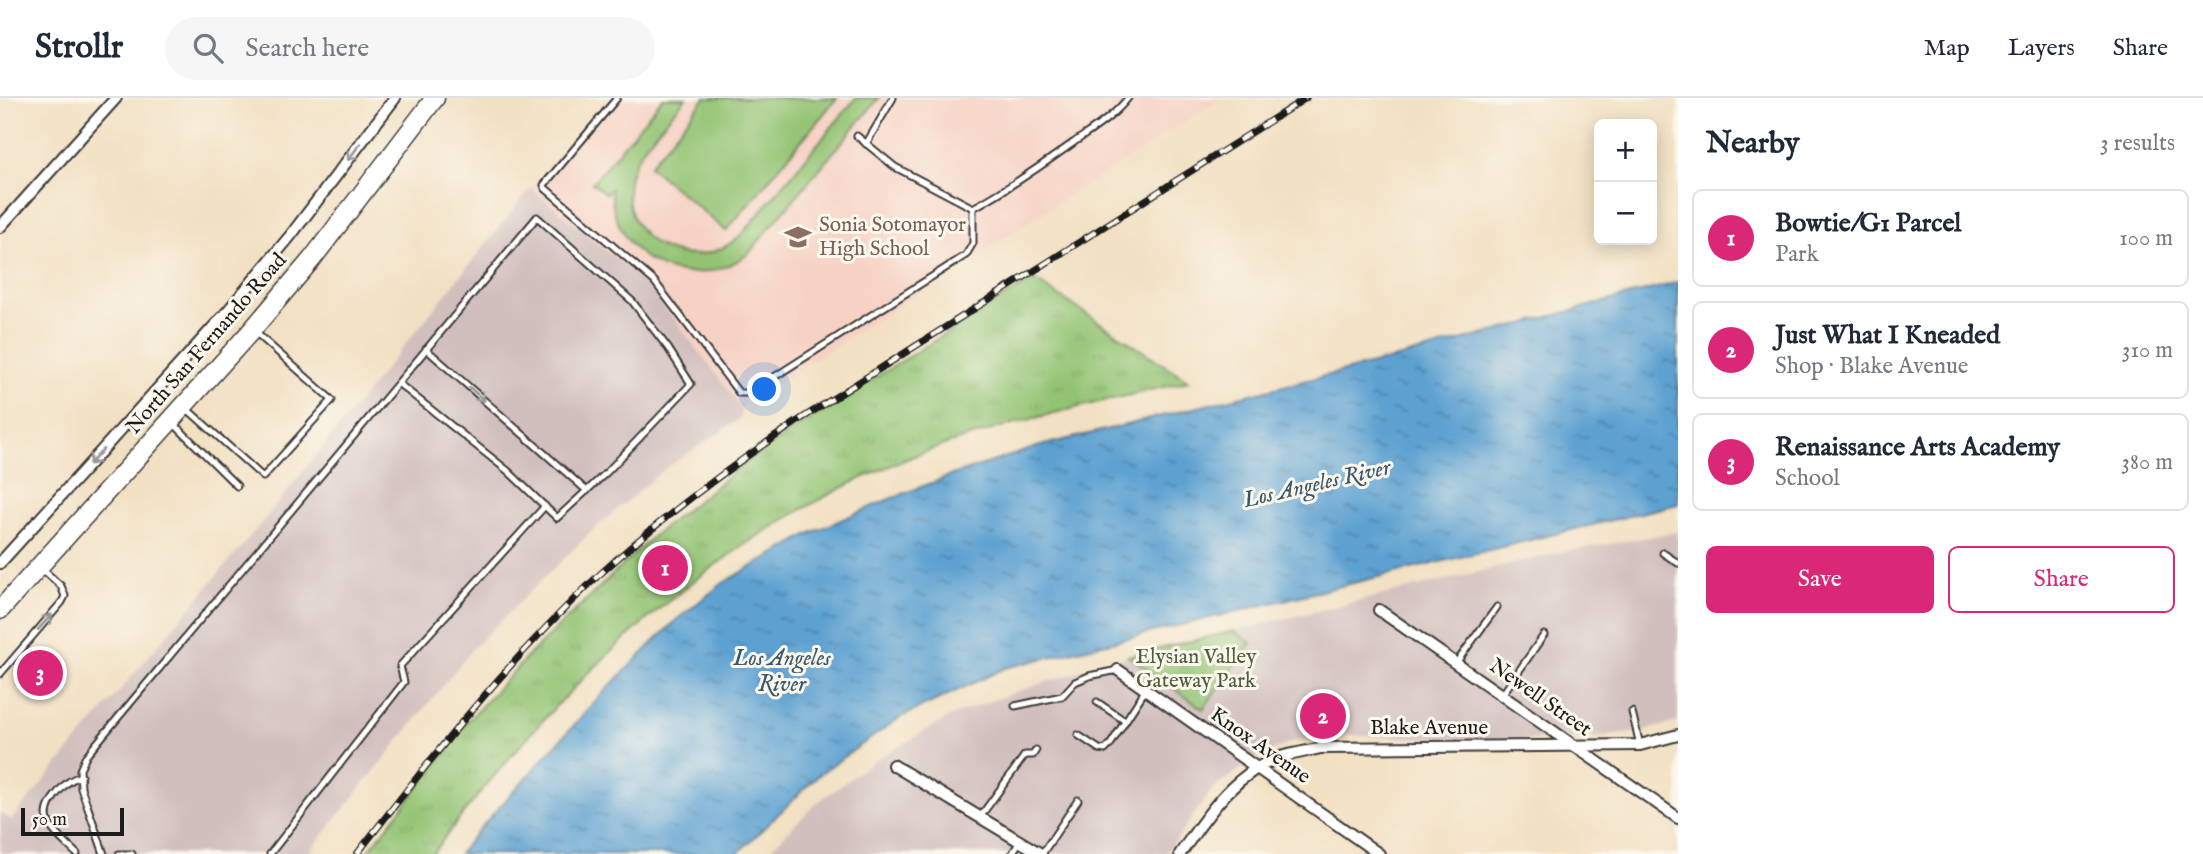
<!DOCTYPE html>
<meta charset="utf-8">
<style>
body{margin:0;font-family:"IM FELL English",serif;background:#f6f6f7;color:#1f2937}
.controls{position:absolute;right:21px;top:21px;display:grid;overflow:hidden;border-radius:10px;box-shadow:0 4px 18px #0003}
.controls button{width:63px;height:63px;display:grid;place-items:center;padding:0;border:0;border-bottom:2px solid #e0e1e3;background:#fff;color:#1f2937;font:35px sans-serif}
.scale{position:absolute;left:21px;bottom:18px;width:103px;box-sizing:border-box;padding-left:7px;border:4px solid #1c1c1c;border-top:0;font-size:19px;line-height:24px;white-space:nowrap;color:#1c1c1c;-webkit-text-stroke:5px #fbf7ec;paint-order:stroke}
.you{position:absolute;left:765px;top:292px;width:24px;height:24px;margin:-18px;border:5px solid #fff;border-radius:50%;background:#1a73e8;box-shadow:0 0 0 10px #1a73e833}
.badge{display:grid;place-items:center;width:46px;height:46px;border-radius:50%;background:#db2777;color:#fff;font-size:23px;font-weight:700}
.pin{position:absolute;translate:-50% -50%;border:4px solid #fff;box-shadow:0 2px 7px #0006}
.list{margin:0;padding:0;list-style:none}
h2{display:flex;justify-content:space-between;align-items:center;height:91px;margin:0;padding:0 28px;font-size:30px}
h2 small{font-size:23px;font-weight:400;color:#747a83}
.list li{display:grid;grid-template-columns:46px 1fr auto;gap:21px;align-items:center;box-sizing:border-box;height:98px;margin:0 14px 14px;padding:0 14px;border:2px solid #e0e1e3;border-radius:10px}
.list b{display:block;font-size:26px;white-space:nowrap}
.list p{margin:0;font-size:23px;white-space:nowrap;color:#747a83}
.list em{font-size:23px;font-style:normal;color:#747a83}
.actions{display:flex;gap:14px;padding:21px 28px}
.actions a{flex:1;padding:16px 0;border:2px solid #db2777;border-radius:10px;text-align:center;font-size:24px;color:#db2777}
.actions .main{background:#db2777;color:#fff}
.icon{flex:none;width:38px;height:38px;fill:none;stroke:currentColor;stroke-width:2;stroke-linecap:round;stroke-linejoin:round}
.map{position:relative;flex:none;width:1678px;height:756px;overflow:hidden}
header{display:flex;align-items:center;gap:42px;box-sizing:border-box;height:98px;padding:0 35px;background:#fff;border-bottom:2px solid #e0e1e3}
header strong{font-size:33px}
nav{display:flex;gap:38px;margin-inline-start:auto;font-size:24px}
.search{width:490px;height:63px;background:#f6f6f7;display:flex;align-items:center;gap:18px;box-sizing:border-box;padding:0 24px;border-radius:38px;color:#747a83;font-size:26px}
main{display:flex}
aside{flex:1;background:#fff}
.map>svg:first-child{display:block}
</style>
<header>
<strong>Strollr</strong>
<div class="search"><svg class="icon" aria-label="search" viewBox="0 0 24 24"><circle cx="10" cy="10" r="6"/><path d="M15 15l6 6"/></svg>Search here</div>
<nav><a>Map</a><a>Layers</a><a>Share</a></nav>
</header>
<main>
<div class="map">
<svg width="1678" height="756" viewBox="0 0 1678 756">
<defs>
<pattern id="park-tufts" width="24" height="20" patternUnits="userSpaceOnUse" patternTransform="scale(1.75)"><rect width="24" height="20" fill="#92c372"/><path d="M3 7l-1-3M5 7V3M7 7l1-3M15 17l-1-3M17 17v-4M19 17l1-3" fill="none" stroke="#7da762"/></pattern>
<pattern id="water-ripples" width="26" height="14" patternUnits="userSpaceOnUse" patternTransform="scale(1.75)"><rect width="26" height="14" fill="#5da1d1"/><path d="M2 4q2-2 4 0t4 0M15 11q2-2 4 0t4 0" fill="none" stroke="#4c82a9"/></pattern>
</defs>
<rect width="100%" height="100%" fill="#fbf7ec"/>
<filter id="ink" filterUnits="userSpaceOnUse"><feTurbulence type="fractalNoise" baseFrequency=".0143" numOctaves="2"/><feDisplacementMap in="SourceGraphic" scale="14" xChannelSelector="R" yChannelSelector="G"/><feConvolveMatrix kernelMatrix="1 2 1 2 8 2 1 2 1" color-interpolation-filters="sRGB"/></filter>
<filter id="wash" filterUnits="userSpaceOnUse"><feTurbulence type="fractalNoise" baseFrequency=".00686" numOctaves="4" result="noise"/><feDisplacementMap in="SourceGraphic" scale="28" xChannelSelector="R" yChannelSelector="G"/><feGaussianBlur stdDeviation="1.57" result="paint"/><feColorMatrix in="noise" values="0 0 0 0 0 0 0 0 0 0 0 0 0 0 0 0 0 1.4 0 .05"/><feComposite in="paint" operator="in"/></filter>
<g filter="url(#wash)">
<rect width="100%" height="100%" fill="#f2e0c2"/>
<path fill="#f6d2c4" d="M607 0H1222L741 309 649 188 531 91Z"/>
<g fill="#d1bfbe">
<path d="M531 90 649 188 741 309V320L666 370 594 431 473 550 308 756H0V714L11 722 268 417Z"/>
<path d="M1678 434V624L1637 634 1599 639 1510 643 1336 637 1292 644 1257 659 1212 692 1166 756H765L817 705 875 662 951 618 1018 593 1128 558 1203 611 1250 544 1234 533 1562 454Z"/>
</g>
<g fill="url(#park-tufts)" stroke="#577047" stroke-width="2">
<path d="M1033 181 1189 283C1097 305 1003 324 914 358 713 436 560 586 432 756H366L447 653 463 628 530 556 652 439 750 361 806 323Z"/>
<path d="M1234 533 1251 545 1203 611 1128 558Z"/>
</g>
<g fill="#92c372" stroke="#577047" stroke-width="2">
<path d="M663 0H686C668 22 636 51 630 78 615 146 695 183 743 135L856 0H879L748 156C689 199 614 165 611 91L606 96 592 85Z"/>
<path d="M705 0H837L726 133 649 68Z"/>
</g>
<path fill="url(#water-ripples)" stroke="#3c5e76" stroke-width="2" d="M1678 184V406L1005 570 901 619 821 675 737 756H459L475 736 604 594 675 523 723 485 811 435 887 402 952 377 1040 348 1397 260Z"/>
</g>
<g filter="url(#ink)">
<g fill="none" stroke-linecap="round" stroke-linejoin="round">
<g stroke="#3c3935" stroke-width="9">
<g id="service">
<path d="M617 0 544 87 545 90 654 183 739 295H749L966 157 973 145V110"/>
<path d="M857 38 895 69 973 110C1008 91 1041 68 1073 45 1093 31 1113 19 1128 0"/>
<path d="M866 46 893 0"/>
<path d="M426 251 587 393"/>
<path d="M186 310 263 379 332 302 255 234"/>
<path d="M173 325 237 388"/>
<path d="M1663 455 1678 465"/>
<path d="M1456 565 1497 509"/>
<path d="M0 576 62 504 65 498 61 488 40 469"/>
<path d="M1502 597 1544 537"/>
<path d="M1097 604 1125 623"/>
<path d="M1015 608 1062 598 1075 584 1089 578 1118 572"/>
<path d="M1632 614 1640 647"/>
<path d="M1078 637 1099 651 1105 652 1110 647 1146 591"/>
<path d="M980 719 1025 657H1033L1036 652"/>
<path d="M77 756C59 738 34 724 55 698 63 688 68 682 81 678"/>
<path d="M104 756 81 690 80 672 86 658 537 119 632 203 668 250 691 286 607 374 557 420 508 373 398 285"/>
<path d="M119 756H132"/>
<path d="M270 756 404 584 400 568 545 408"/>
<path d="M1012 756 1020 743"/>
<path d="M1042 756 1078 702"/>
</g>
</g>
<g stroke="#3c3935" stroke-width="14">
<g id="minor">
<path d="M0 129 116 0"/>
<path d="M0 465 228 213 291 137 395 0"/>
<path d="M1379 512 1678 720"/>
<path d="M1118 572 1379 756"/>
<path d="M893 667 1041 756"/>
<path d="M1180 756C1208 716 1235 673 1284 658 1296 655 1309 653 1321 650L1640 647 1678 637"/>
</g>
</g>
<g stroke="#3c3935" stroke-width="21">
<path id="primary" d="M0 512 252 232 312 161 435 0"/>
</g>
<use href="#service" stroke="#fff" stroke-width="5"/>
<use href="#minor" stroke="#fff" stroke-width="10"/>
<use href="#primary" stroke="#fff" stroke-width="18"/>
<g stroke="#1c1c1c" stroke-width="7">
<path id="rail" d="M357 756C432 659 508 562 598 478 662 419 732 367 804 319L1306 0"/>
</g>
<use href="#rail" stroke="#fbf7ec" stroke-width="4.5" stroke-dasharray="13" stroke-linecap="butt"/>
</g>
<defs><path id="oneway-shaft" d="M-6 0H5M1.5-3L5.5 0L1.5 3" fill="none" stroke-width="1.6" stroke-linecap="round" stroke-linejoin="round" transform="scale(1.75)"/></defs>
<g stroke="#999">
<use href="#oneway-shaft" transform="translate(354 54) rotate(127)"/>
<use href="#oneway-shaft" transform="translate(477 296) rotate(41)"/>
<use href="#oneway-shaft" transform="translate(96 359) rotate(132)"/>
<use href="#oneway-shaft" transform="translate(45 524) rotate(-48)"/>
</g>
</g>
<defs>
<g id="school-bare" transform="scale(2.1)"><path d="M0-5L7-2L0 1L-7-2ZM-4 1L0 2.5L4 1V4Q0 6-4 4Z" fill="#8d6e63" stroke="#fbf7ec" stroke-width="2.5" paint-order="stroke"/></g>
</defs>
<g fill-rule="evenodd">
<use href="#school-bare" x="798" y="139"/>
</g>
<g text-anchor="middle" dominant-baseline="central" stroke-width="6" stroke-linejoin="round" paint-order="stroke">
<g font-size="21" fill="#785e54" stroke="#fbf7ec" text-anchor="start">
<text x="819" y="127">Sonia Sotomayor<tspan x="819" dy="24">High School</tspan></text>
</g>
<g font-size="21" fill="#1c1c1c" stroke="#fbf7ec">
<text transform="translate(207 246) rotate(-49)">North San Fernando Road</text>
<text transform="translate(1540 600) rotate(35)">Newell Street</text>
<text x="1429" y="630">Blake Avenue</text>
<text transform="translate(1260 648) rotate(35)">Knox Avenue</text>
</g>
<g font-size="21" fill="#4b5f3e" stroke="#fbf7ec">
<text x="1196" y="559">Elysian Valley<tspan x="1196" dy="24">Gateway Park</tspan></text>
</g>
<g font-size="23" font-style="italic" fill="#39586d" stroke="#fbf7ec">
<text transform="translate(1317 386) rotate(-13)">Los Angeles River</text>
<text x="782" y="560">Los Angeles<tspan x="782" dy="26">River</tspan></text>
</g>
</g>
</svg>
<div class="controls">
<button>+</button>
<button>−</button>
</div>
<div class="scale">50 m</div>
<div class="you"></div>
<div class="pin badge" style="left:665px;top:470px">1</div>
<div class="pin badge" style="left:1323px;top:618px">2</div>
<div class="pin badge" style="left:40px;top:575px">3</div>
</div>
<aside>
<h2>Nearby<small>3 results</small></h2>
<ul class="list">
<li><span class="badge">1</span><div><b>Bowtie/G1 Parcel</b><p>Park</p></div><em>100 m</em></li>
<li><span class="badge">2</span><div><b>Just What I Kneaded</b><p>Shop · Blake Avenue</p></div><em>310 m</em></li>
<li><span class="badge">3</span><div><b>Renaissance Arts Academy</b><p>School</p></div><em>380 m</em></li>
</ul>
<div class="actions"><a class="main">Save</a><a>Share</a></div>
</aside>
</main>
